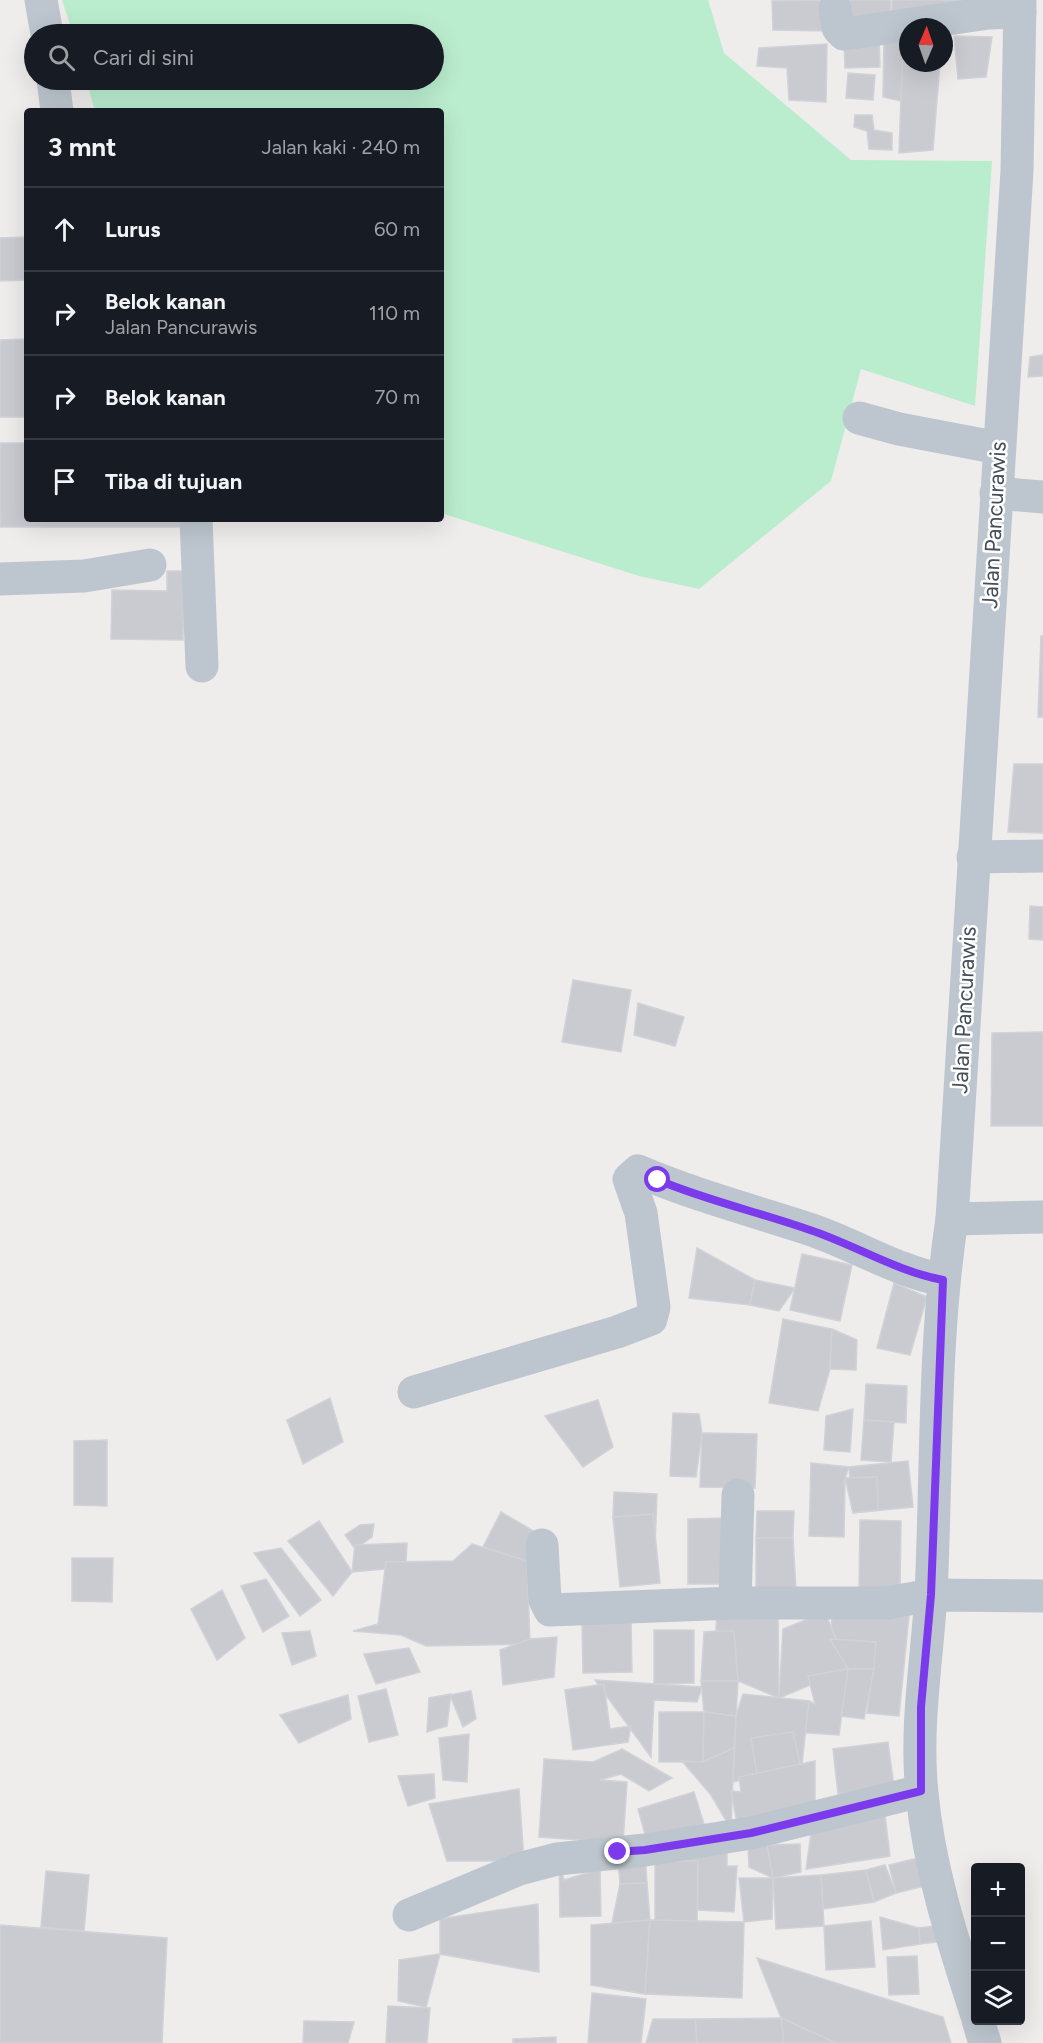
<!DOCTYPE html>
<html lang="id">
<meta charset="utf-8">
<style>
body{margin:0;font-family:Figtree,sans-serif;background:#242831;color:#f1f3f6}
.controls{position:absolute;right:18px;bottom:18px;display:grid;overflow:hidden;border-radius:6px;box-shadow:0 6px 24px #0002}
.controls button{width:54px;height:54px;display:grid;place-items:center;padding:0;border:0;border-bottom:2px solid #363941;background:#171b24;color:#f1f3f6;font:30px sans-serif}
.compass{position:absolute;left:899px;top:18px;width:54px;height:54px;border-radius:50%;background:#171b24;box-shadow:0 6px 24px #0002;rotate:2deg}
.stop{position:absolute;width:18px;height:18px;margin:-14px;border:4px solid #7c3aed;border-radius:50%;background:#fff}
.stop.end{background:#7c3aed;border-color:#fff;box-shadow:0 2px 6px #0008}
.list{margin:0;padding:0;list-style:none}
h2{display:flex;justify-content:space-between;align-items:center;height:78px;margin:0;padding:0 24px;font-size:26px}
h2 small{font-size:20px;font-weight:400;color:#9ea1a6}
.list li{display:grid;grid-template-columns:39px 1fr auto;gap:18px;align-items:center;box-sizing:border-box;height:84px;padding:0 24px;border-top:2px solid #363941}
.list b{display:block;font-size:22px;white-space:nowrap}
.list p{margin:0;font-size:20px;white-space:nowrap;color:#9ea1a6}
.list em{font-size:20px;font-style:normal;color:#9ea1a6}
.icon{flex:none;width:33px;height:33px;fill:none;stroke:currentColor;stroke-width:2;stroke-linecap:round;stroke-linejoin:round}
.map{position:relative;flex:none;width:1043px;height:2043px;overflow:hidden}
.search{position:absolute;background:#171b24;box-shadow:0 6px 24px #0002;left:24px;top:24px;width:420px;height:66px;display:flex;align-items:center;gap:15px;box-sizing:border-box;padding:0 21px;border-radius:33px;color:#9ea1a6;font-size:22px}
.panel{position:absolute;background:#171b24;box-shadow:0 6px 24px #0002;left:24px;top:108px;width:420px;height:414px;border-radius:6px}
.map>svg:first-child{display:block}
</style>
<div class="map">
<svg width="1043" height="2043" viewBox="0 0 1043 2043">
<rect width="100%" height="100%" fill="#efecec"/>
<path fill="#baedce" d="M62 0H708L724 53 851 160 992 161 975 406 861 369 831 481 699 589 639 576 441 513V111H95L86 80H434V34H73Z"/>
<g fill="#c9cbd1" stroke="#d0d2d8" stroke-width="1.5">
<path d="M829 0 831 31 773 30 772 1Z"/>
<path d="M844 0H890L892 19 844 21Z"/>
<path d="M892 0H999L892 19Z"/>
<path d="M954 36 992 37 986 77 958 79Z"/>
<path d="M903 39H908V63H940L933 150 899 153Z"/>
<path d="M903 39 901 101 883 97 884 41Z"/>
<path d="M879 41 880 67 845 68 844 42Z"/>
<path d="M827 44 826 102 789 100 787 68 757 66 759 48Z"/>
<path d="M848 73 875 75 873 100 846 98Z"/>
<path d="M855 115H872L874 130 892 133V150L869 149 867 131 854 127Z"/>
<path d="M27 237V280L0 281V238Z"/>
<path d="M27 339V417H0V340Z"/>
<path d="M1043 355V376L1028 377 1030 357Z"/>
<path d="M0 443H27V519H180V527H0Z"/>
<path d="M167 571H184L183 640 111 639 112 590 167 591Z"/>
<path d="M1041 636H1043V717H1038Z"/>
<path d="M1014 764H1043V833L1008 832Z"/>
<path d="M1030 906 1043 907V940L1029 939Z"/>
<path d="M573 980 631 990 621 1052 562 1042Z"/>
<path d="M638 1003 684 1017 675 1046 634 1035Z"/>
<path d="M1043 1032V1126H991L992 1033Z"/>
<path d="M697 1248 755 1280 750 1305 689 1298Z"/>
<path d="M802 1254 852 1265 840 1321 790 1310Z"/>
<path d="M755 1280 795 1288 779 1311 750 1305Z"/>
<path d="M894 1283 927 1297 910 1355 877 1348Z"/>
<path d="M783 1319 832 1329 830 1369 818 1411 769 1403Z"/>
<path d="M832 1329 857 1340 856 1370 830 1369Z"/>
<path d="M866 1384 907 1386 906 1423 864 1420Z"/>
<path d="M330 1398 343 1442 303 1464 287 1420Z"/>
<path d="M598 1400 613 1447 583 1467 545 1416Z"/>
<path d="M853 1409 850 1452 824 1450 826 1416Z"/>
<path d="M673 1413 699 1414 702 1433 696 1477 670 1476Z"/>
<path d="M864 1420 894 1422 891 1462 861 1460Z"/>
<path d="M702 1433 757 1434 755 1488 700 1487Z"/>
<path d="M107 1440V1506L74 1505V1441Z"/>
<path d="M908 1461 913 1507 853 1513 849 1467Z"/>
<path d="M811 1463 849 1467 845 1478 844 1537 809 1536Z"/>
<path d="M877 1477 878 1510 853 1513 845 1478Z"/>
<path d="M614 1492 657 1494 655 1544 625 1543 613 1517Z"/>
<path d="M757 1511H794L793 1538H756Z"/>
<path d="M501 1512 537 1533 527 1561 483 1547Z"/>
<path d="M653 1514 660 1583 620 1587 613 1517Z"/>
<path d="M727 1518 728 1584H688V1519Z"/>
<path d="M860 1520 901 1521 900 1590 859 1589Z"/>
<path d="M319 1521 352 1572 333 1596 288 1541Z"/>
<path d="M374 1524 372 1537 355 1549 345 1535 360 1525Z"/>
<path d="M756 1538H793L796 1591 756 1592Z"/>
<path d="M407 1543 406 1562 385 1569 352 1572 355 1545Z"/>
<path d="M472 1544 527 1561 530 1644 426 1646 401 1635 353 1631 378 1624 386 1562 453 1561Z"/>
<path d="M281 1548 321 1600 300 1616 254 1553Z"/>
<path d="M72 1558H113L112 1602 72 1601Z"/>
<path d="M266 1579 289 1616 263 1632 241 1586Z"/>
<path d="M222 1590 245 1638 217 1660 191 1609Z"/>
<path d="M833 1609 909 1616 899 1716 867 1713 876 1642 830 1639Z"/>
<path d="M717 1610H778L779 1698 738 1681 716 1631Z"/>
<path d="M825 1612 848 1669 779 1698 783 1629Z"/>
<path d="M631 1620 632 1672 583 1673 582 1621Z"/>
<path d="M654 1630H694V1683L654 1684Z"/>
<path d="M310 1631 316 1656 292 1665 282 1633Z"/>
<path d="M716 1631H734L738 1681H701L704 1632Z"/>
<path d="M557 1637 554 1677 503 1685 500 1650 530 1639Z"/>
<path d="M830 1639 876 1642 874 1669H848Z"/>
<path d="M409 1648 420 1672 376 1684 364 1654Z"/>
<path d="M848 1669H874L864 1719 832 1715Z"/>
<path d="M848 1669 839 1735 793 1732 795 1709 809 1701 815 1704 808 1676Z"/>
<path d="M595 1680 702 1687 697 1702 654 1700 651 1757Z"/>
<path d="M701 1681H738L736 1716 704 1712Z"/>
<path d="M604 1684 610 1729 631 1726 628 1742 573 1750 565 1690Z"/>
<path d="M386 1689 398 1735 369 1742 358 1696Z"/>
<path d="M471 1691 476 1719 463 1727 450 1695Z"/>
<path d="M451 1694 447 1726 427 1732 429 1698Z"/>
<path d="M743 1694 809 1701 802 1764 733 1782 736 1716Z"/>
<path d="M348 1695 351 1719 299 1743 280 1715Z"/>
<path d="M659 1712H704L703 1762H659Z"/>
<path d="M704 1712 736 1716 734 1748 703 1762Z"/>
<path d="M793 1732 807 1797 762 1805 751 1738Z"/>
<path d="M469 1734 467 1782 443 1780 439 1738Z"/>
<path d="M888 1742 894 1787 838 1794 833 1749Z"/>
<path d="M734 1748 731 1829 711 1795 682 1761 703 1762Z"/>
<path d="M622 1749 672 1778 649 1791 621 1774 600 1780 627 1782 623 1843 539 1837 544 1759 593 1762Z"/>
<path d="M815 1761V1802L738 1828 731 1791 741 1792 739 1777Z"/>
<path d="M434 1774 435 1798 408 1806 398 1776Z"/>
<path d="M519 1789 524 1861H447L429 1804Z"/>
<path d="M694 1792 707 1834H645L638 1809Z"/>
<path d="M885 1815 890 1856 806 1869 812 1826Z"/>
<path d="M800 1844 801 1872 773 1878 767 1845Z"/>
<path d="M748 1845H767L773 1878 749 1867Z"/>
<path d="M683 1846 727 1848V1866H737L734 1912 680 1909Z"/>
<path d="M645 1855 647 1883 620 1884 618 1857Z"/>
<path d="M922 1857 929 1885 896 1893 889 1865Z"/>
<path d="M655 1861H698L697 1931 655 1930Z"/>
<path d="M559 1864 564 1880 600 1869 601 1916 560 1917Z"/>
<path d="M885 1865 896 1893 874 1902 866 1870Z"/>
<path d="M866 1870 874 1902 823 1909 821 1875Z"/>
<path d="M46 1871 89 1875 84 1931 41 1927Z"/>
<path d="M821 1875 824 1926 776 1929 773 1878Z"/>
<path d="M739 1878H773L772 1919 744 1922Z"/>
<path d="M647 1883 650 1920 612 1923 620 1884Z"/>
<path d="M538 1904 539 1972 440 1954V1919Z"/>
<path d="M880 1917 919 1928 920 1944 883 1950Z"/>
<path d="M650 1920 645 1994 591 1985V1925Z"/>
<path d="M650 1920 744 1922 742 1998 645 1994Z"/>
<path d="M871 1921 875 1967 826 1970 824 1926Z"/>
<path d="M0 1925 167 1938 162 2043H0Z"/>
<path d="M943 1925 945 1941 920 1944 919 1928Z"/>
<path d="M440 1954 426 2007 398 2001 399 1960Z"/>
<path d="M917 1956 919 1994 889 1995 887 1957Z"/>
<path d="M757 1958 943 2017 951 2043H836L781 2018Z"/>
<path d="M592 1993 646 1999 641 2043H588Z"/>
<path d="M388 2006 430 2008 427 2043H386Z"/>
<path d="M781 2018 787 2043H697L695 2019Z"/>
<path d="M781 2018 836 2043H784Z"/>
<path d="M653 2019H695L697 2043H646Z"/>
<path d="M304 2021 354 2022 348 2043H303Z"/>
<path d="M556 2037V2043H513V2039Z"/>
</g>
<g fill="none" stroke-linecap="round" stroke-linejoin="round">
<g stroke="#bdc6ce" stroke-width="33">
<path d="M41 0 47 34"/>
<path d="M835 9 838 28 844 34 989 13 1020 12"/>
<path d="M53 80 57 111"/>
<path d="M859 418 899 429 999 448"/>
<path d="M996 493 1043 497"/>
<path d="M196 519 202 666"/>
<path d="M0 579 84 576 150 565"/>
<path d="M973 857 1043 856"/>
<path d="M952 1219 1043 1217"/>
<path d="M414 1392 617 1332 651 1319 654 1307 641 1213 629 1179 638 1171C694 1195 751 1210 809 1229 854 1244 896 1271 943 1280"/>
<path d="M542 1545 545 1600 550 1610 735 1603H887L931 1595 1043 1596"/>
<path d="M735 1603 738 1495"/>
<path d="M409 1915 519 1869 557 1859 645 1850 751 1833 921 1791"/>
<path d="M976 2013C953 1941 929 1869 922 1793 915 1728 927 1660 931 1594 937 1469 933 1343 952 1219L1017 171 1020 0"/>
<path d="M978 2020 985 2043"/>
</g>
</g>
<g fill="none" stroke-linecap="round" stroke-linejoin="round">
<path stroke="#7c3aed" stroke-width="8" d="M618 1852 645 1850 751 1833 921 1791V1707L931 1595 943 1280C896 1271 855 1245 810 1230 759 1212 708 1201 658 1180"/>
</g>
<g text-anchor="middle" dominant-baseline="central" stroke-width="5" stroke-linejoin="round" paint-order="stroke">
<g font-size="22" fill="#454f59" stroke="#fff">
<text transform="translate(994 525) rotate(-87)">Jalan Pancurawis</text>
<text transform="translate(964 1010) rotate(-87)">Jalan Pancurawis</text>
</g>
</g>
</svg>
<div class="controls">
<button>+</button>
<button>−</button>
<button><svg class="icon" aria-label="layers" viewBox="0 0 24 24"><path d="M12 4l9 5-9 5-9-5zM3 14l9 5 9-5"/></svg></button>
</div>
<svg class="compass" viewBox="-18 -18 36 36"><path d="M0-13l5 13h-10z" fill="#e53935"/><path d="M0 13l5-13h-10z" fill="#9ea1a6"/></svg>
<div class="stop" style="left:658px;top:1180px"></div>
<div class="stop end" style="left:618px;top:1852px"></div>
<div class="search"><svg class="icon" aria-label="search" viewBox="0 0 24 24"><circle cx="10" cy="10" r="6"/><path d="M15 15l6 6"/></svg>Cari di sini</div>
<section class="panel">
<h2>3 mnt<small>Jalan kaki · 240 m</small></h2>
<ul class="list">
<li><svg class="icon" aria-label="ahead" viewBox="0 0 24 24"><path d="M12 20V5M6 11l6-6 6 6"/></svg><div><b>Lurus</b></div><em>60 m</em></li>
<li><svg class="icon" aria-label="right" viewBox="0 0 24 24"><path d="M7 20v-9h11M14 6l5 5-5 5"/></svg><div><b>Belok kanan</b><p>Jalan Pancurawis</p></div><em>110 m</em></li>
<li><svg class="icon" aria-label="right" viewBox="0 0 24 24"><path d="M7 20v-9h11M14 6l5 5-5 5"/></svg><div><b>Belok kanan</b></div><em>70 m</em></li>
<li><svg class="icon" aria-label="arrive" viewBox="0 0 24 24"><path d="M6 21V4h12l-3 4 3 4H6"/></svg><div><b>Tiba di tujuan</b></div></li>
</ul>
</section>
</div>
